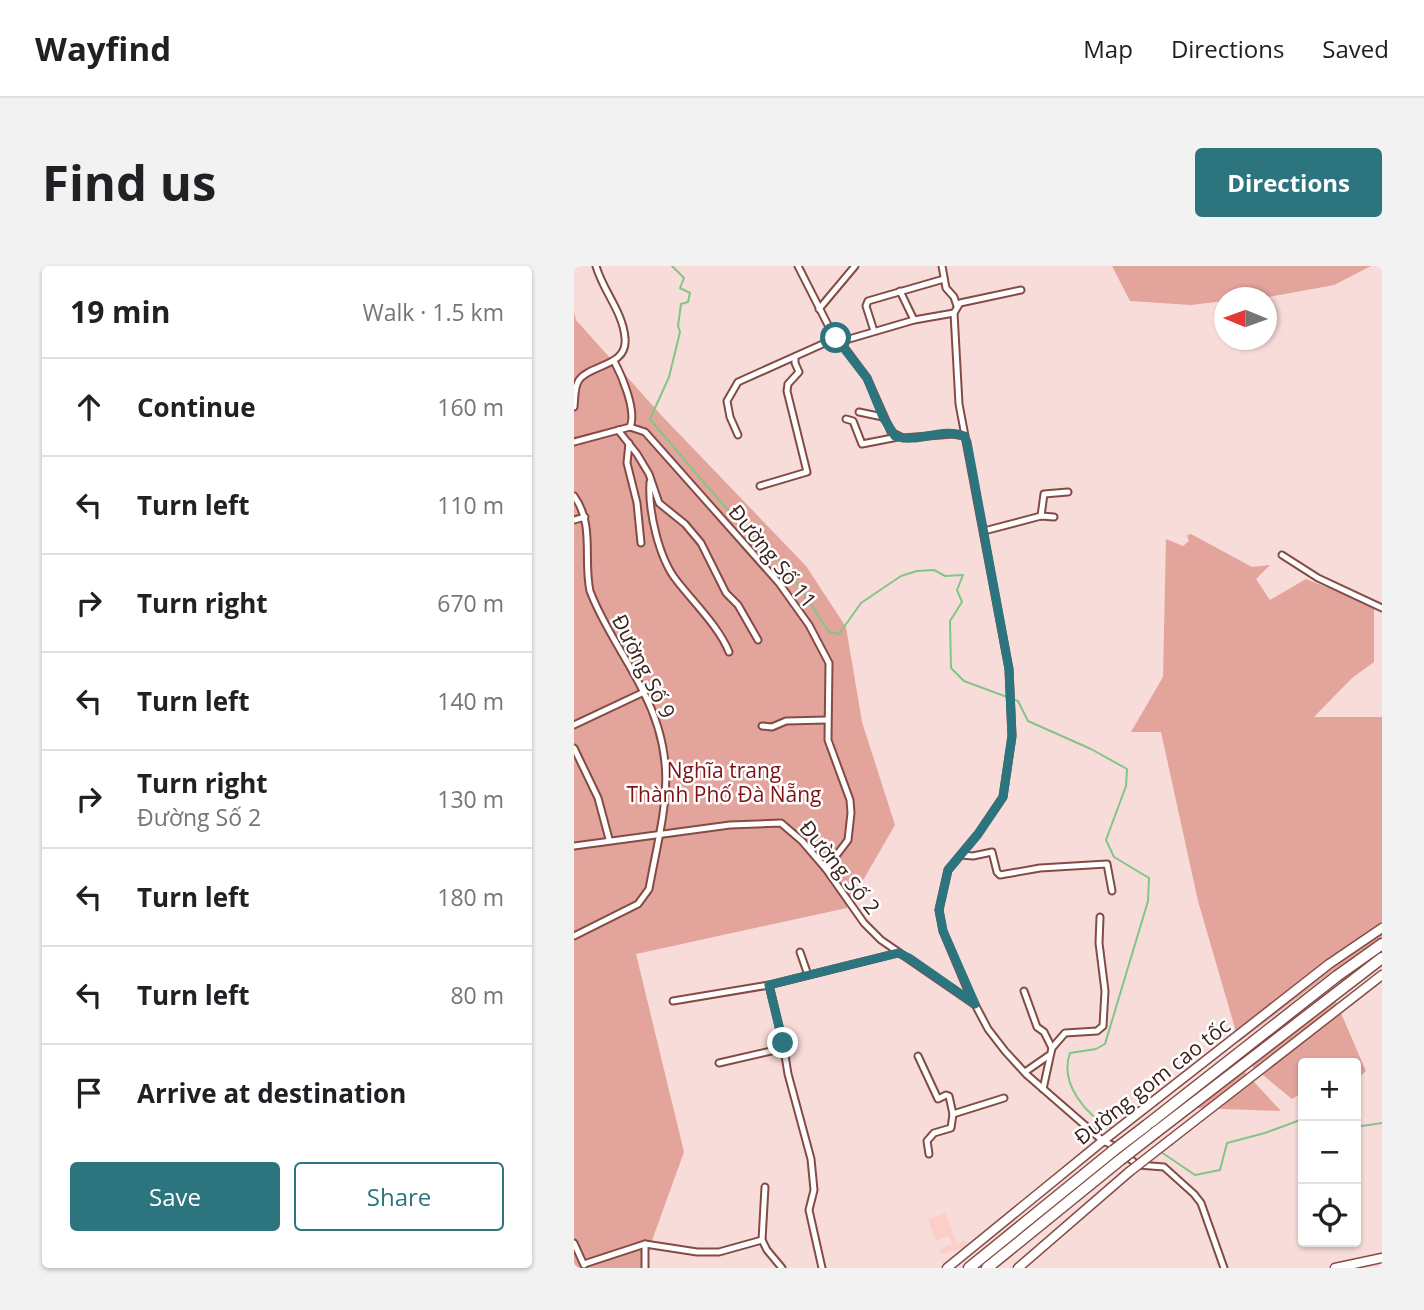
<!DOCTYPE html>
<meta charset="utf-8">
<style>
body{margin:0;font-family:"Open Sans",sans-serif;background:#f2f2f2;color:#202124}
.controls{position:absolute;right:21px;bottom:21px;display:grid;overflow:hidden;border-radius:7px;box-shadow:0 2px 5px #0004}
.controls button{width:63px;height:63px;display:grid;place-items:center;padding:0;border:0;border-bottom:2px solid #e0e0e0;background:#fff;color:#202124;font:35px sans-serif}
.compass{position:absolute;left:640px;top:21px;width:63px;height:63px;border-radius:50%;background:#fff;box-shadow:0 2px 5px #0004;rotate:271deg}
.stop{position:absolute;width:21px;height:21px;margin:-16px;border:5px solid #2c757e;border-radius:50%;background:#fff}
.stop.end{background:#2c757e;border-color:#fff;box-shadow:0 2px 7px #0008}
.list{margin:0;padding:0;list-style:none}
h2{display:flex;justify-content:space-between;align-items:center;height:91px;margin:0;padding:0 28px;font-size:30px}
h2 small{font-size:23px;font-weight:400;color:#757577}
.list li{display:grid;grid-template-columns:46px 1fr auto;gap:21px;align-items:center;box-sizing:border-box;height:98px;padding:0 28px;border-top:2px solid #e0e0e0}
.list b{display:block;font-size:26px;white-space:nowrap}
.list p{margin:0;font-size:23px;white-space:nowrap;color:#757577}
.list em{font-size:23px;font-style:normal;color:#757577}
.actions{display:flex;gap:14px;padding:21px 28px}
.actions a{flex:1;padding:16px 0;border:2px solid #2c757e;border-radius:7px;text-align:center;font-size:24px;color:#2c757e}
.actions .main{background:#2c757e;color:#fff}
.icon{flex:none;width:38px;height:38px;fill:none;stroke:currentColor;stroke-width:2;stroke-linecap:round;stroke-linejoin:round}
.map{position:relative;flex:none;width:808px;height:1002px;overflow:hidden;border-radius:7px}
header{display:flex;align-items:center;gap:42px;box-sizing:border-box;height:98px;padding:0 35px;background:#fff;border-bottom:2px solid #e0e0e0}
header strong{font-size:33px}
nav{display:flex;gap:38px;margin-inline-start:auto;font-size:24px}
.intro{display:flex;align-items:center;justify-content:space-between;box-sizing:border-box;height:168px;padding:0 42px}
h1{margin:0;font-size:49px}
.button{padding:18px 32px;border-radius:7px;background:#2c757e;color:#fff;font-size:24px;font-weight:700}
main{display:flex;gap:42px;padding:0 42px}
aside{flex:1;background:#fff;border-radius:7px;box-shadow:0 2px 5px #0004}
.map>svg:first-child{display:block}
</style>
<header>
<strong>Wayfind</strong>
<nav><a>Map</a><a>Directions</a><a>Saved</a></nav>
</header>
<div class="intro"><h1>Find us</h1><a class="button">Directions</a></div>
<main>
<aside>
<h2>19 min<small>Walk · 1.5 km</small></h2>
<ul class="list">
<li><svg class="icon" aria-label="ahead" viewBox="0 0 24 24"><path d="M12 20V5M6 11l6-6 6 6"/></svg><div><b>Continue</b></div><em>160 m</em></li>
<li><svg class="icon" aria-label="left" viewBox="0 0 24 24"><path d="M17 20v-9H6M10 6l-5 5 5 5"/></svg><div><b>Turn left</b></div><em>110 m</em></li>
<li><svg class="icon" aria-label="right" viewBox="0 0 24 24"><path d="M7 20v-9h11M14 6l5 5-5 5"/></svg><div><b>Turn right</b></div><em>670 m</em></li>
<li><svg class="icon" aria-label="left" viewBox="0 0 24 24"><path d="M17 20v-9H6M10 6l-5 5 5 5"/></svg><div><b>Turn left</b></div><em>140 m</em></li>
<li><svg class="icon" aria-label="right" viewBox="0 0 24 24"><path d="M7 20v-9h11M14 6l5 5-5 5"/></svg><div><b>Turn right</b><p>Đường Số 2</p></div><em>130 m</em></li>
<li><svg class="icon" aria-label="left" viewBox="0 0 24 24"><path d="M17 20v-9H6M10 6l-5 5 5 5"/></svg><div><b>Turn left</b></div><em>180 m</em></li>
<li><svg class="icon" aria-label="left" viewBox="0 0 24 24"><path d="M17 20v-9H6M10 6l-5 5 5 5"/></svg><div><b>Turn left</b></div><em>80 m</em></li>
<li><svg class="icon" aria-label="arrive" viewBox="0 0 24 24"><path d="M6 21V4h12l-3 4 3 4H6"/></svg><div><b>Arrive at destination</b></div></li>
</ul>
<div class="actions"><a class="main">Save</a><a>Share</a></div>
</aside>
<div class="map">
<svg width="808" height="1002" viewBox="0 0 808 1002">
<rect width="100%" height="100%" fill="#f8dcd9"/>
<path fill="#fccec8" d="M371 947 383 978 392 975 393 980 367 989 365 984 378 978 375 970 362 975 354 953Z"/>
<g fill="#e3a49c">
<path d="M538 0H797L760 19 694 31 650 32V35L617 39 556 35Z"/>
<path d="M0 46 2 54 88 150 232 300 272 361 288 456 321 559 273 642 62 688 110 886 68 1002H0Z"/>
<path d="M617 268 678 301 696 299 682 313 696 334 732 313 800 340V396L778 412 740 451H808V671L760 704 665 776 624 635 587 466H557L589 411 592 273 609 280 615 275 613 269Z"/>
<path d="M760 731 792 805 782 814V797H729V826L718 833 673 796Z"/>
<path d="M668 803 707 845 622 842Z"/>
</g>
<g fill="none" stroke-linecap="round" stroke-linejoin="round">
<g stroke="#80c687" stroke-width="2">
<path d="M98 0 110 12 106 22 116 27 114 36 107 38 104 60 106 66 95 111 76 153C99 180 192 294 217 301L219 311 255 366 265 368 287 337 327 310 343 305 360 304 371 310 389 309 383 324 388 336 376 355 377 402 390 415 444 435 454 455 517 483 553 503 552 520 532 574 540 591 575 612 574 635 531 778 522 783 496 787C485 817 512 850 538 862"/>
<path d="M782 858 788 860 808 857"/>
<path d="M587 886 621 909 646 904 653 877 691 867 729 853"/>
</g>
<g stroke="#844b45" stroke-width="9">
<g id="street">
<path d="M224 0 255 61 293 112 317 166 329 172 379 168 390 170"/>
<path d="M368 0 372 22 380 31 383 40"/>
<path d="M447 24 386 37 380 47 385 138 435 403 438 470 429 531 404 568 374 604 365 644 369 665 395 727 414 763 431 785 452 808 529 875 545 882"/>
<path d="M326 25 340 54"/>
<path d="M245 43 281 0"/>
<path d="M300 65 292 40 294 35 370 13"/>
<path d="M265 76 340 54 380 47"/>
<path d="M40 95C48 110 63 145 56 161"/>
<path d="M0 141C1 133 0 121 5 114 16 98 54 101 51 72 49 46 29 25 22 0"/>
<path d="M285 146 309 151"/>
<path d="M272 153 279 155 288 178 324 171"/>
<path d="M44 164 63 188 75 208 85 237 111 258 127 277 152 327 164 339 184 374"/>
<path d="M164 169 156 151 153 135 164 116 262 72"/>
<path d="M0 176 56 161 71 166 205 317 235 359 255 397 254 474 276 534 277 547 274 574 252 603"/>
<path d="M55 177 53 197 63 237 67 277"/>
<path d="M76 216C74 245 85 293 103 315 120 337 145 361 155 386"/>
<path d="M186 220 233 206 213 125 214 118 225 106 221 97V91"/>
<path d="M0 230C21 259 9 292 16 325 29 360 53 392 69 425 107 499 89 546 75 623L64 638 0 670"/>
<path d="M467 250 470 228 494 226"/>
<path d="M0 254 11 251"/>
<path d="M410 265 467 250 480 251"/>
<path d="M708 289 744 312 808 342"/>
<path d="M0 459 70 426"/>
<path d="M188 460 198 461 212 455 253 454"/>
<path d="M0 482 24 532 35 573"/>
<path d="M0 580 156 559 207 557 228 575 252 603 290 657 307 674 400 738"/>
<path d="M387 589 399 590 418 586 423 606 426 609 466 602 533 598 538 625"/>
<path d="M226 686 234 709"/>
<path d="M195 719 209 777 214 808 237 893 240 924 235 944 248 1002"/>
<path d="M450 725 463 761 470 766 478 782 469 823"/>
<path d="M99 735 195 719 324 687"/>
<path d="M478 782 491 767 523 765 529 760 531 725 525 677 526 651"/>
<path d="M344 790 364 833 372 829 375 830 379 848 377 862 360 867 353 875 355 888"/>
<path d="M145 797 210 782"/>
<path d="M451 806 474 790"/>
<path d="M379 848 430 832"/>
<path d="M552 890 564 899 590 901 620 928 627 937 650 1002"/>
<path d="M191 921 188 974 193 984 208 1002"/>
<path d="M0 977 10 999"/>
<path d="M71 978V1002"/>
<path d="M10 998 71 978 123 986H145L188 974"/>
</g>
</g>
<g stroke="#844b45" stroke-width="11">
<g id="secondary">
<path d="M596 874 808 709"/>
<path d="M373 1002 530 874 755 698 808 662"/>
<path d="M444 1002 555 906"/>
<path d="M761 1002 808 992"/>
</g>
</g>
<g stroke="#844b45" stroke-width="13">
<g id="highway">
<path d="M573 859 763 710 808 678"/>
<path d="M582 866 808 692"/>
<path d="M395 1002 539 885"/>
<path d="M413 1002 546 894"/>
</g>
</g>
<use href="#street" stroke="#fff" stroke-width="5"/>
<use href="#secondary" stroke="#fff" stroke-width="8"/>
<use href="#highway" stroke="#fff" stroke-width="10"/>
<g stroke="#844b45" stroke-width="11" stroke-linecap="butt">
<path id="secondary-bridge" d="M555 906 596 874"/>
</g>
<g stroke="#844b45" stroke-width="13" stroke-linecap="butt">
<g id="highway-bridge">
<path d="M539 885 573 859"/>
<path d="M546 894 582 866"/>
</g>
</g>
<use href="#secondary-bridge" stroke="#fff" stroke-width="8"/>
<use href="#highway-bridge" stroke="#fff" stroke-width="10"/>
</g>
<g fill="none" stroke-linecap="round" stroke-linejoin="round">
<path stroke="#2c757e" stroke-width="9" d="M209 777 195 719 324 687 335 692 401 738 369 665 365 644 374 604 404 568 429 531 438 470 435 403 393 176 390 170C368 161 343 178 321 170L309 151 293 112 262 72"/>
</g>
<g text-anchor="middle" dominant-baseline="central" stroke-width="5" stroke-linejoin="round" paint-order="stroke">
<g font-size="21" fill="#3b221f" stroke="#fff">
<text transform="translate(199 290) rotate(51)">Đường Số 11</text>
<text transform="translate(70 400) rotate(63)">Đường Số 9</text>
<text transform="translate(266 601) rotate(51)">Đường Số 2</text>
<text transform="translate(578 815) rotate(-38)">Đường gom cao tốc</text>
</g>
<g font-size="21" fill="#7f1213" stroke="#fff">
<text x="150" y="504">Nghĩa trang<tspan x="150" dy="24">Thành Phố Đà Nẵng</tspan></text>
</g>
</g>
</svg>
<div class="controls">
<button>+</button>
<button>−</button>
<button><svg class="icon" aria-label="locate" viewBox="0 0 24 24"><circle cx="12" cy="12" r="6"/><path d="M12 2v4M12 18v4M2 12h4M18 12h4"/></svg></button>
</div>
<svg class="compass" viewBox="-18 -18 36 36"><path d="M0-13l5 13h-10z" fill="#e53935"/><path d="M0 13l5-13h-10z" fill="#757577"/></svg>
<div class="stop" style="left:262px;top:72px"></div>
<div class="stop end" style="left:209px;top:777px"></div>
</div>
</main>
